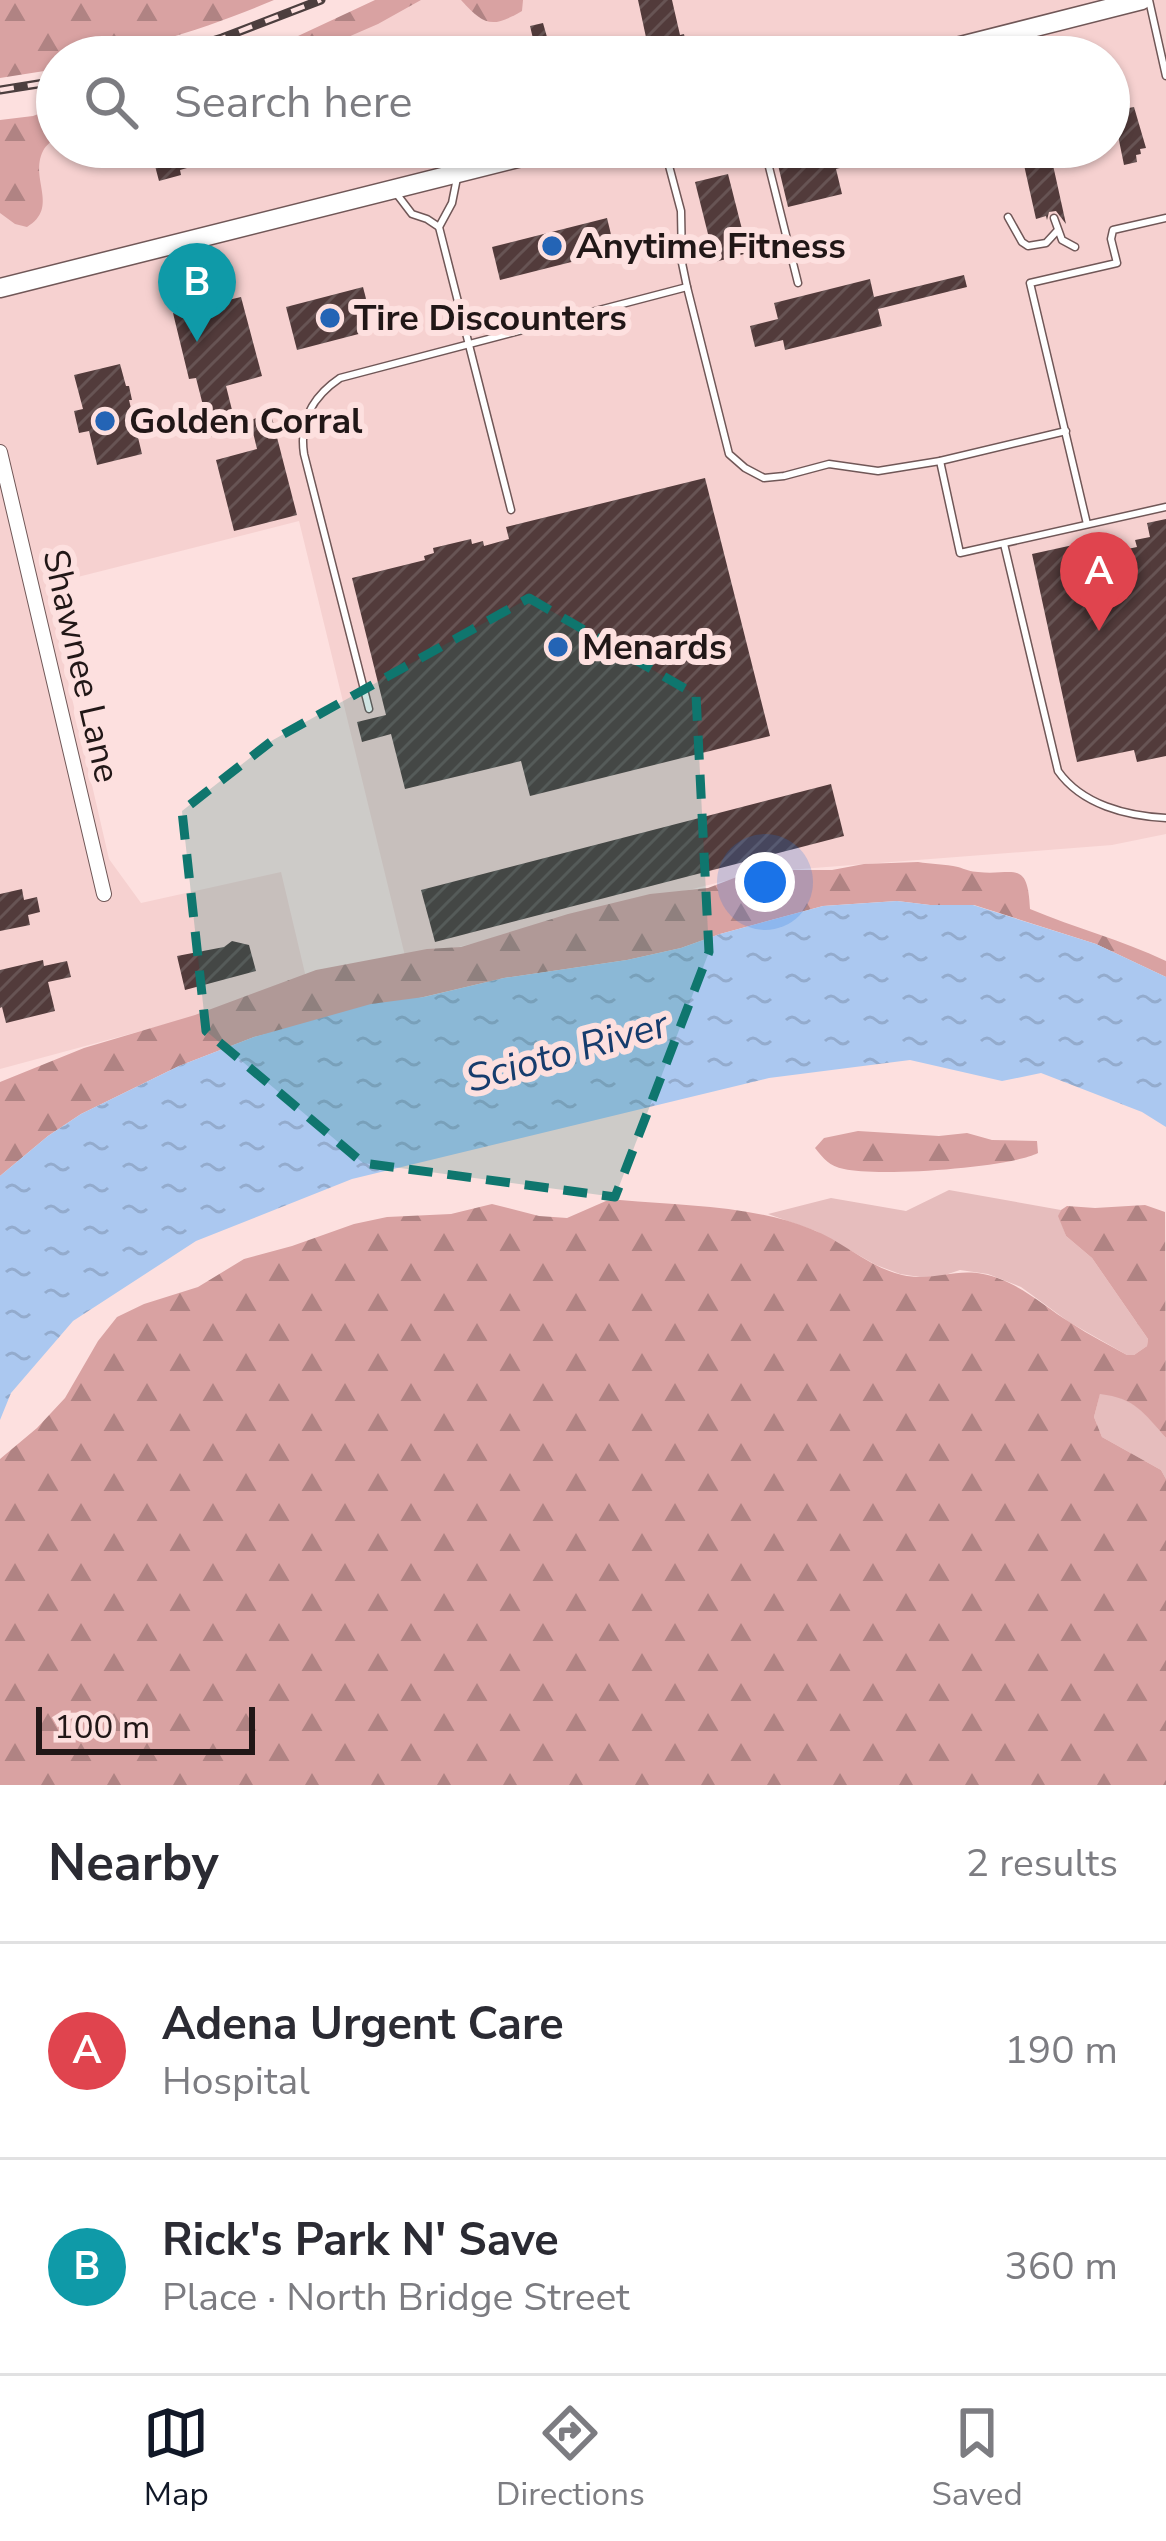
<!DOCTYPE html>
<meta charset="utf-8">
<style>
body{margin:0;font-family:"Nunito Sans",sans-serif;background:#f2f2f3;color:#2b2b33}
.scale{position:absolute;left:36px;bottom:30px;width:219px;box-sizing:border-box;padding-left:12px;border:6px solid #211717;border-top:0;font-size:33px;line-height:42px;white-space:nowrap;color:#211717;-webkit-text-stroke:9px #fde0df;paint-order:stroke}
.you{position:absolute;left:765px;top:882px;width:42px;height:42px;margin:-30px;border:9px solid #fff;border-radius:50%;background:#1a73e8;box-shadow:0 0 0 18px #1a73e833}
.badge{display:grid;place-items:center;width:78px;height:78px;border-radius:50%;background:#111827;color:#fff;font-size:39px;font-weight:700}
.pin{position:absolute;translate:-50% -99px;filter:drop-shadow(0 3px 6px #0008)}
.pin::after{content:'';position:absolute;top:63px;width:42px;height:36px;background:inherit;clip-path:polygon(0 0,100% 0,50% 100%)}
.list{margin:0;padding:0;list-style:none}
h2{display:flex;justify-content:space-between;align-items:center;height:156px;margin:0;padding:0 48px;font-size:51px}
h2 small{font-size:39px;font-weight:400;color:#7c7c81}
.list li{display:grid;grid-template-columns:78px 1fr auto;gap:36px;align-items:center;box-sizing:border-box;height:216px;padding:0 48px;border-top:3px solid #e1e1e2}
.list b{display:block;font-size:45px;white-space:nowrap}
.list p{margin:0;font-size:39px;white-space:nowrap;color:#7c7c81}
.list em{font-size:39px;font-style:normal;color:#7c7c81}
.icon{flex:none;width:66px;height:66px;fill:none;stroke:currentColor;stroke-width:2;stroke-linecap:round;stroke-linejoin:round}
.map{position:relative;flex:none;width:1166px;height:1785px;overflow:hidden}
.search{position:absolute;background:#fff;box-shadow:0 3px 9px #0004;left:36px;right:36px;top:36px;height:132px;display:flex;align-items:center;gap:30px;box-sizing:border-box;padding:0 42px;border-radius:66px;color:#7c7c81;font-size:45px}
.sheet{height:588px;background:#fff}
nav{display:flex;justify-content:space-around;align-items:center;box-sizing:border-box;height:168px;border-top:3px solid #e1e1e2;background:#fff;font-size:33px;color:#7c7c81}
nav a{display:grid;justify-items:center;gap:6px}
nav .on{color:#111827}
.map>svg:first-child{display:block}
</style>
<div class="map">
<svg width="1166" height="1785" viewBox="0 0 1166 1785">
<defs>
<pattern id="forest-firs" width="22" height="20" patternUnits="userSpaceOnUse" patternTransform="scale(3)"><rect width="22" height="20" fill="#d9a2a2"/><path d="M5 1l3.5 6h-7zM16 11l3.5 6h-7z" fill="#b08383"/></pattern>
<pattern id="water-ripples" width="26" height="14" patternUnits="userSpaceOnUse" patternTransform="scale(3)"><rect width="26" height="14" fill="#abc8f0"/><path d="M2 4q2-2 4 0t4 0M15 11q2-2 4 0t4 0" fill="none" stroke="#93abcd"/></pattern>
<pattern id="building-hatch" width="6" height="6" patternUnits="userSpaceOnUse" patternTransform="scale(3)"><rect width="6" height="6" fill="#523b3b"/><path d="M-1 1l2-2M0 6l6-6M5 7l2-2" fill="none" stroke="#675454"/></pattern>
</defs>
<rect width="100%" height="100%" fill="#fde0df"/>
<path fill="#f6d1d0" d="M409 0H1166V834L1112 845 761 872 406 960 299 521 46 585 109 859 141 903 281 872 308 986 0 1069V150L57 135V147H1109V57H294Z"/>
<g fill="#e6bdbd">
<path d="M949 1190 1061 1210 1059 1216 1066 1236 1092 1258 1148 1339 1147 1346 1134 1355H1127L1069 1322 1021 1287 988 1274 960 1270 933 1279 900 1274 876 1265 816 1231 768 1214 831 1198 906 1211Z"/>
<path d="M1100 1393C1135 1398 1144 1412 1166 1438V1479L1161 1470 1102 1437 1094 1417Z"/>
</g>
<g fill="url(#forest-firs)">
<path d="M0 0H274C212 26 124 57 57 57V69L0 78Z"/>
<path d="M375 0H421L378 24 302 57H240L298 36Z"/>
<path d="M461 0H523L522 11C491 29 484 25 461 0Z"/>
<path d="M57 107V136C52 141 46 145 43 151 29 179 60 207 27 227L15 224 0 213V120L33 116Z"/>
<path d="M918 862C931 864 945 864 958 867 965 869 971 872 978 872 1013 876 1028 858 1030 909 1075 928 1122 940 1166 961V977L1096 944 974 905H930L897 901 823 906 720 934 681 948 627 960 504 978 254 1037 179 1066 81 1114 48 1136 0 1176V1082L84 1048 195 1015 316 970 427 949 461 947 568 914 650 894 708 888 742 875 783 870H832L864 864Z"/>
<path d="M858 1131 939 1136 967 1133 992 1140 1037 1141 1038 1153C1009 1168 877 1177 844 1169 829 1166 824 1159 815 1148L824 1138Z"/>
<path d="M620 1200C684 1206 751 1205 811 1229 843 1241 868 1267 902 1275 934 1282 953 1268 983 1274 1018 1281 1042 1305 1071 1323 1089 1335 1109 1345 1127 1355H1134L1147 1346 1148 1339 1092 1258 1066 1236 1058 1216 1061 1210 1067 1206 1095 1208 1145 1205 1165 1212 1166 1438C1144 1413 1135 1398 1100 1394L1094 1417 1102 1437 1161 1470 1166 1479V1785H0V1459L37 1428 65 1398 98 1341 117 1317 144 1304 198 1287 244 1259 292 1246 354 1224 387 1217 451 1214 492 1204 539 1216 567 1218 606 1201Z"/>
</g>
<path fill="url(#water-ripples)" d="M897 901 930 905H973L1096 944 1166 977V1127L1142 1112 1041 1073 1002 1081 910 1060 769 1078 352 1179 196 1241 73 1321 11 1393 0 1420V1176L48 1136 81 1114 179 1066 254 1037 371 1004 424 997 504 978 627 960 681 948 720 934 823 906Z"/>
<g fill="url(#building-hatch)">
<path d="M638 0H672L680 35 684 34 688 52 667 57H646L642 43 647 42Z"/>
<path d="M543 23 549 44 571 39 575 55 542 57 540 46 535 47 530 26Z"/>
<path d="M1134 107 1146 148 1140 149 1141 154 1136 155 1137 162 1124 165 1113 111Z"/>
<path d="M150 147H224L225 151 200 158 201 164 180 170 181 175 159 181Z"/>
<path d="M256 147H324V152L260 166Z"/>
<path d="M841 147H909L910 151 836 169 842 194 788 207 778 165 841 150Z"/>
<path d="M919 147H941L945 163 924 168Z"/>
<path d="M1020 147H1049L1066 224 1056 211 1049 212 1047 220 1046 216 1036 219Z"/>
<path d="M728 174 748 253 715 262 695 182Z"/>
<path d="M607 218 615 251 500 280 492 247Z"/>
<path d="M964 275 967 287 878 309 882 326 785 350 783 340 755 347 750 326 778 319 774 303 870 279 874 297Z"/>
<path d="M363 287 374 330 297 350 286 307Z"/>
<path d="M241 297 262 376 226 386 237 430 211 437 196 378 189 379 173 313Z"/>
<path d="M120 364 126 386H129L132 400H129L142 454 97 465 89 431 79 433 74 411 83 409 74 375Z"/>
<path d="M271 414 297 515 234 531 216 460 257 449 250 420Z"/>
<path d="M705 478 770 736 530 796 521 761 405 789 391 734 362 742 357 722 386 715 352 578 425 560 424 556 434 553 433 548 471 539 472 544 483 541 484 546 509 539 506 527Z"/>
<path d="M1166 519V756L1137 762 1134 750 1077 762 1032 554 1096 540 1099 555 1137 547 1135 540 1150 537 1147 523Z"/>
<path d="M831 784 844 836 435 942 421 890Z"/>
<path d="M22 889 24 900 37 897 40 912 28 915 30 925 0 931V894Z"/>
<path d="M232 941 249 945 256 971 185 990 177 956 224 947Z"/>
<path d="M43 960 44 966 67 961 71 977 48 982 55 1011 6 1023 2 1007 0 1008V970Z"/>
</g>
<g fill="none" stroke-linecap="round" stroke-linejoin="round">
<g stroke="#705757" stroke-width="9">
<g id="lane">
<path d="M1149 0 1166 76"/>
<path d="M664 147 681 211 682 263 687 287 729 454 745 468 764 478 784 476 829 464 878 471 940 461 1066 431"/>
<path d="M764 147 798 283"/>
<path d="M457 178 452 203 439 227 511 510"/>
<path d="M396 193 412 214 427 219 439 227"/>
<path d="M1008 217 1022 242 1028 246 1046 243 1057 231"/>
<path d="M1054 218 1062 240 1075 247"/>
<path d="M940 461 960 553 1166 507"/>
<path d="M1087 524 1030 283 1117 263 1111 239 1113 230 1166 218"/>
<path d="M1004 544 1058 771C1082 805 1127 816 1166 818"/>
<path d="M369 709 304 454C299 421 312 397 340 378L687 287"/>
</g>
</g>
<g stroke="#705757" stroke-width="16">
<path id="street" d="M0 452 104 894"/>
</g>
<g stroke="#705757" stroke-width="21">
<g id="secondary">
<path d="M917 57 1142 0"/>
<path d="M0 288 562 147"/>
</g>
</g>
<use href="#lane" stroke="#fff" stroke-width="6"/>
<use href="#street" stroke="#fff" stroke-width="14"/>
<use href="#secondary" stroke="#fff" stroke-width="18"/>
<g stroke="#4c3e3e" stroke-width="9">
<g id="rail">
<path d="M159 57 222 38 321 0"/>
<path d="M0 90 57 81"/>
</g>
</g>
<use href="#rail" stroke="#fde0df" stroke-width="4.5" stroke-dasharray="14" stroke-linecap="butt"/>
</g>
<path fill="#0f766e" fill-opacity="0.2" stroke="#0f766e" stroke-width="9" stroke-dasharray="24 15" stroke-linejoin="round" d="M529 598 696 695 709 952 615 1197 363 1163 206 1031 182 811 273 740Z"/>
<g fill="#2464b5" stroke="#fde0df" stroke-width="4.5">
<circle cx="552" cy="246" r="12"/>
<circle cx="330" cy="318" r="12"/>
<circle cx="105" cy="421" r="12"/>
<circle cx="558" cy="647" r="12"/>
</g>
<g text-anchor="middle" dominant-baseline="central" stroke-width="12" stroke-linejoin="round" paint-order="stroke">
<g font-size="36" font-weight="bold" fill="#211717" stroke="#fde0df" text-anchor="start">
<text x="576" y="246">Anytime Fitness</text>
<text x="354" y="318">Tire Discounters</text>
<text x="129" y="421">Golden Corral</text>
<text x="582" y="647">Menards</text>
</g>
<g font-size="36" fill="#211717" stroke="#fde0df">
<text transform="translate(81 666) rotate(77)">Shawnee Lane</text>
</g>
<g font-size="39" font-style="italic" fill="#163c6d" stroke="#fde0df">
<text transform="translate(567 1052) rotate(-16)">Scioto River</text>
</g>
</g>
</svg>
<div class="scale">100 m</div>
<div class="you"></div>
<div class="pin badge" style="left:1099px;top:631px;background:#e0444e">A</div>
<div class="pin badge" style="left:197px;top:342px;background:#0f9aa8">B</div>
<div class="search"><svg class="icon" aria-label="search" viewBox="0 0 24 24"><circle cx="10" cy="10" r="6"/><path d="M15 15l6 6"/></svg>Search here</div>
</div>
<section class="sheet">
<h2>Nearby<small>2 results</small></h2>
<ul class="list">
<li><span class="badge" style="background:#e0444e">A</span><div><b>Adena Urgent Care</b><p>Hospital</p></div><em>190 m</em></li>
<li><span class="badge" style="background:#0f9aa8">B</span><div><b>Rick's Park N' Save</b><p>Place · North Bridge Street</p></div><em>360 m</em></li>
</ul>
</section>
<nav>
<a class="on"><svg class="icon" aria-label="map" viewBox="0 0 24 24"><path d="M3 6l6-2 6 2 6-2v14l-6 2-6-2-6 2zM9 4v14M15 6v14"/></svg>Map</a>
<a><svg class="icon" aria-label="directions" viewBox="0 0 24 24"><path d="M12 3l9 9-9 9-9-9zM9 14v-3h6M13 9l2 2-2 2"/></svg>Directions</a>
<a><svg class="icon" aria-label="saved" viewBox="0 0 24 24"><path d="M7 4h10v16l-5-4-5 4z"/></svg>Saved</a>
</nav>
